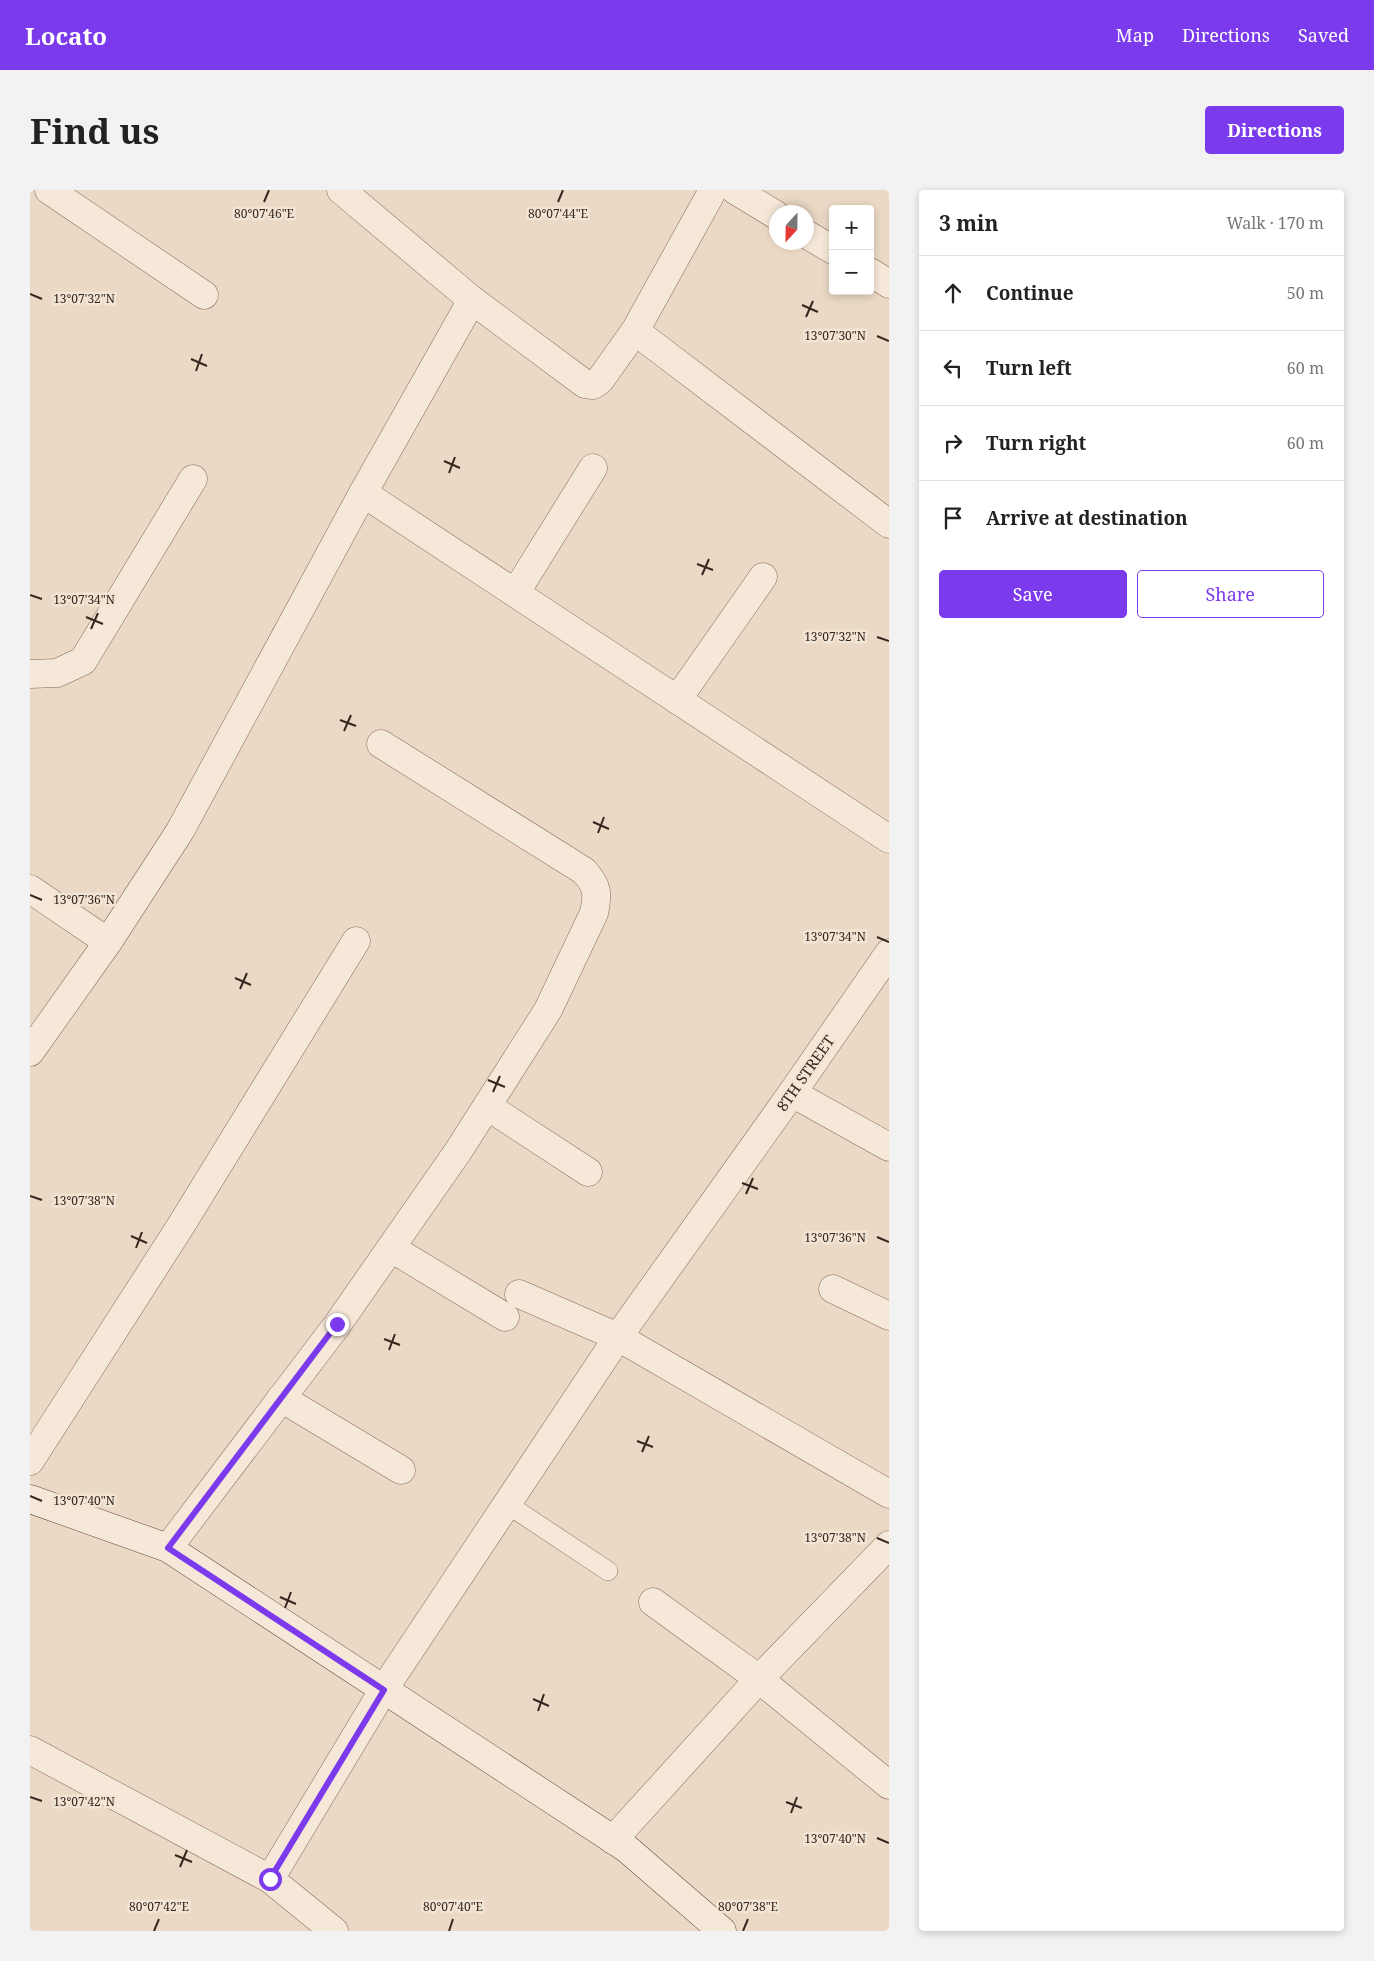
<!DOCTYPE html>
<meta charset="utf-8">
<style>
body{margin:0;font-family:"Noto Serif",serif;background:#f2f2f2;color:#222}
.controls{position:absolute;right:15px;top:15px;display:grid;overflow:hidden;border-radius:5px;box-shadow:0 2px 8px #0003}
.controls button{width:45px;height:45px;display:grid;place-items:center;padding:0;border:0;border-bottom:1px solid #e0e0e0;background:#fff;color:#222;font:25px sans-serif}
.compass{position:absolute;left:739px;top:15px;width:45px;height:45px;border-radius:50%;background:#fff;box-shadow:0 2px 8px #0003;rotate:202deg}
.stop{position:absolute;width:15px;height:15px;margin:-11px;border:4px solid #7c3aed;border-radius:50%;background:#fff}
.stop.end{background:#7c3aed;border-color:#fff;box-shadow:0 1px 5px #0008}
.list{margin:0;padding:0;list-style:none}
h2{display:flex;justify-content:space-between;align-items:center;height:65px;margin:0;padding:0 20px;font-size:21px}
h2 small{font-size:16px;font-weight:400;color:#767676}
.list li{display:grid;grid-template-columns:32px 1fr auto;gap:15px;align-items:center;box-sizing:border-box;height:75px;padding:0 20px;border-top:1px solid #e0e0e0}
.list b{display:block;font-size:19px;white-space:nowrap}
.list em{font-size:16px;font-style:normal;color:#767676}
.actions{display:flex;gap:10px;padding:15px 20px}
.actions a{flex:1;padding:11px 0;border:1px solid #7c3aed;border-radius:5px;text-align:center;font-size:18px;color:#7c3aed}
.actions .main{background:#7c3aed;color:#fff}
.icon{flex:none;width:28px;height:28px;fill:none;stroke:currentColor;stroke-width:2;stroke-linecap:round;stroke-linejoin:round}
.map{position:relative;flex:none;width:859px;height:1741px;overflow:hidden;border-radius:5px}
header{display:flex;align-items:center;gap:30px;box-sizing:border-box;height:70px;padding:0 25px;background:#7c3aed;color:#fff}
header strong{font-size:24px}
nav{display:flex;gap:28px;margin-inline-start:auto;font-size:18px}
.intro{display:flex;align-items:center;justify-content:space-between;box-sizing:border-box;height:120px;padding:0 30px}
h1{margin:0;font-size:35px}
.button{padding:12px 22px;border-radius:5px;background:#7c3aed;color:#fff;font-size:18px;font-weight:700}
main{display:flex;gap:30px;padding:0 30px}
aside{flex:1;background:#fff;border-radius:5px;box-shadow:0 2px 8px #0003}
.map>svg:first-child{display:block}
</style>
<header>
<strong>Locato</strong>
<nav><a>Map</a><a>Directions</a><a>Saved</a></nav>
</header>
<div class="intro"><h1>Find us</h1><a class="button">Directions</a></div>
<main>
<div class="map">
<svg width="859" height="1741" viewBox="0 0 859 1741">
<rect width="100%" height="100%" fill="#ebd9c5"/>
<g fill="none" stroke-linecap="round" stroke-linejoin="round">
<g stroke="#856b5c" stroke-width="20">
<path id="lane" d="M477 1314 578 1381"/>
</g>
<g stroke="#856b5c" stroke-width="29">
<g id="street">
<path d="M19 0 174 105"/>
<path d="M705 0 746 25"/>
<path d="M776 44 803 60"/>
<path d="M840 82 859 94"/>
<path d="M442 110 555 194 563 195 570 190 605 141 683 0"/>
<path d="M605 141 859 334"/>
<path d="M333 303 859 649"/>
<path d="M486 402 563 278"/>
<path d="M0 484 27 483 53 471 163 289"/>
<path d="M647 510 733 387"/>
<path d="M0 699 78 752"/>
<path d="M0 862 78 752 150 641 333 303 442 110 311 0"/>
<path d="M762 903 859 957"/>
<path d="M457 916 558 982"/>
<path d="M361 1058 475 1127"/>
<path d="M803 1099 859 1126"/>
<path d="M489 1104 588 1147 859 1304"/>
<path d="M251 1208 371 1280"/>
<path d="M0 1271 150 1037 326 751"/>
<path d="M138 1358 307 1135 429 960 518 820 564 723C568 703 568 697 554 681L351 554"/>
<path d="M623 1412 729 1489 859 1595"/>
<path d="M0 1560 240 1689 304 1741"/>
<path d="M583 1650 729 1489 859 1355"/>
<path d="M240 1689 354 1499 588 1147 762 903 859 763"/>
</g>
</g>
<g stroke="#664c40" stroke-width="29">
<path id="secondary" d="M0 1309 138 1358 596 1658 692 1741"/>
</g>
<use href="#lane" stroke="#f6e8d8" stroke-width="19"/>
<use href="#street" stroke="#f6e8d8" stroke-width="28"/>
<use href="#secondary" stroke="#f6e8d8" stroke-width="28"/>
</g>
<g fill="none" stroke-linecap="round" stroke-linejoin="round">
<path stroke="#7c3aed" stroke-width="6" d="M240 1689 354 1500 138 1358 307 1134"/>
</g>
<path fill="none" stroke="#36261f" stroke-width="2" d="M234 12 239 0M528 12 533 0M0 104 12 109M772 115 788 122M776 127 783 111M847 146 859 151M161 169 177 176M166 181 172 164M414 271 430 278M419 283 425 267M667 374 683 380M672 385 679 369M0 405 12 409M56 427 73 434M61 439 68 423M847 447 859 451M310 530 326 536M314 541 321 525M563 632 579 639M568 643 574 627M0 705 12 710M847 747 859 752M205 788 221 795M210 799 217 783M458 890 475 897M463 902 470 886M712 993 728 999M716 1004 723 988M0 1006 12 1010M101 1046 117 1053M847 1047 859 1052M106 1058 112 1042M354 1149 370 1155M359 1160 365 1144M607 1251 623 1257M612 1262 619 1246M0 1306 12 1311M847 1348 859 1353M250 1407 266 1414M255 1418 261 1402M503 1509 519 1516M508 1521 514 1504M0 1607 12 1611M756 1612 772 1618M761 1623 767 1607M847 1648 859 1653M145 1665 162 1672M150 1677 157 1660M124 1741 129 1729M419 1741 423 1729M713 1741 718 1729"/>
<g text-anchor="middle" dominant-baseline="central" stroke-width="5" stroke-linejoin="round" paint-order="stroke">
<g font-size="15" fill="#36261f" stroke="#f3e5d4">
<text transform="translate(775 883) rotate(-55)">8TH STREET</text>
</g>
</g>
<g font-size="12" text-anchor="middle" fill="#36261f" stroke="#f3e5d4" stroke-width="5" stroke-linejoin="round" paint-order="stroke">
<text x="234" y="28">80°07'46"E</text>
<text x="528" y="28">80°07'44"E</text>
<text x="54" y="113">13°07'32"N</text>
<text x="805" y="150">13°07'30"N</text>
<text x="54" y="414">13°07'34"N</text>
<text x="805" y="451">13°07'32"N</text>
<text x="54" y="714">13°07'36"N</text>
<text x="805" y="751">13°07'34"N</text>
<text x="54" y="1015">13°07'38"N</text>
<text x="805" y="1052">13°07'36"N</text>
<text x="54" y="1315">13°07'40"N</text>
<text x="805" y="1352">13°07'38"N</text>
<text x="54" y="1616">13°07'42"N</text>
<text x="805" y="1653">13°07'40"N</text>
<text x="129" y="1721">80°07'42"E</text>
<text x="423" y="1721">80°07'40"E</text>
<text x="718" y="1721">80°07'38"E</text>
</g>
</svg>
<div class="controls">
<button>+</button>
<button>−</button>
</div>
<svg class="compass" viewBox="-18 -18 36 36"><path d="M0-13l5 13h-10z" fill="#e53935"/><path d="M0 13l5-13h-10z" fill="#767676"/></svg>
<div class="stop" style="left:240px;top:1689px"></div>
<div class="stop end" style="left:307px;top:1134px"></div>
</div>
<aside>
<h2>3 min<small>Walk · 170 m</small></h2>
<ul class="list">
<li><svg class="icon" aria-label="ahead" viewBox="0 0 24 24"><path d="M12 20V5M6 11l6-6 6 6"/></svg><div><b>Continue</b></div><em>50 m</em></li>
<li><svg class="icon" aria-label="left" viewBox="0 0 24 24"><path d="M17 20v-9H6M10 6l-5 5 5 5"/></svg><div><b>Turn left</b></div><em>60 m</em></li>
<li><svg class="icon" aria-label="right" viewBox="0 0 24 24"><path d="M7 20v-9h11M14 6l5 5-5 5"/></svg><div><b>Turn right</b></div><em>60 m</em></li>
<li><svg class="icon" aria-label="arrive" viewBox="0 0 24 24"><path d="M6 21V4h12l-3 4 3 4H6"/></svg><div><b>Arrive at destination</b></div></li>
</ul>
<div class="actions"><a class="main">Save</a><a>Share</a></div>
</aside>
</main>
